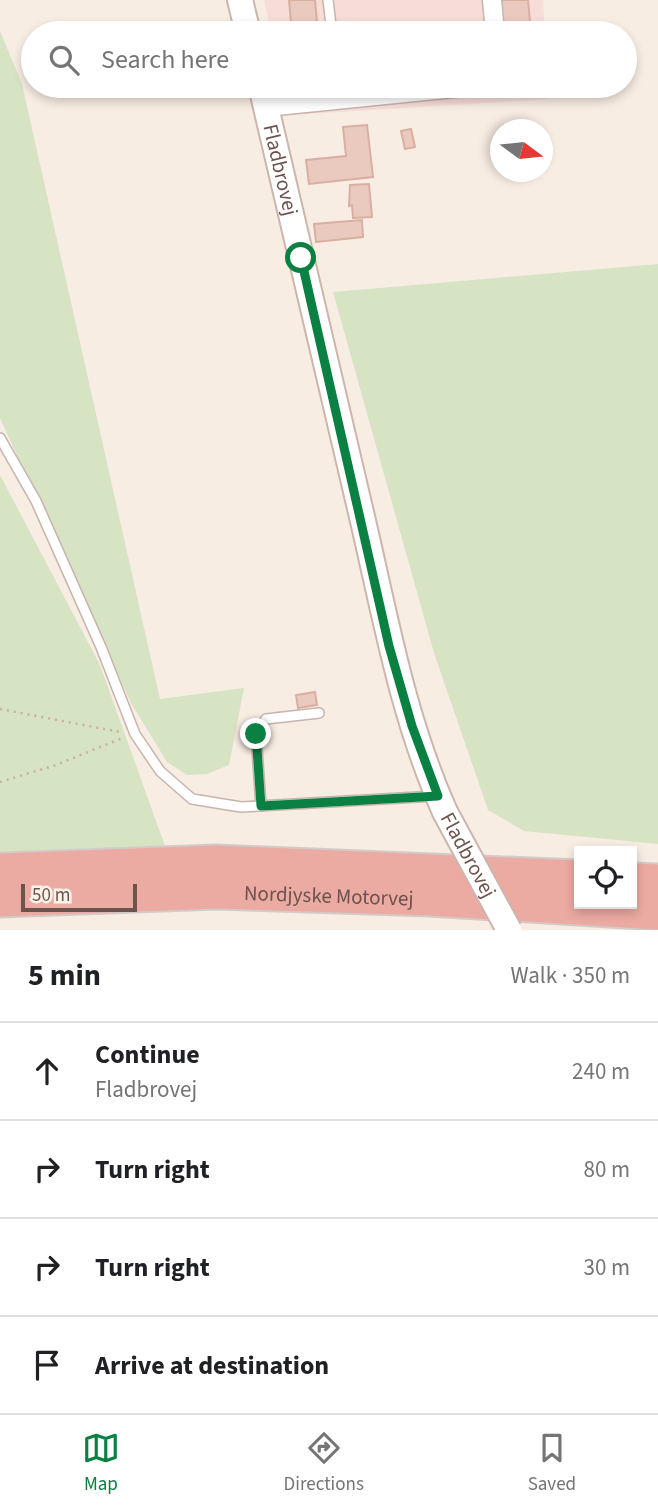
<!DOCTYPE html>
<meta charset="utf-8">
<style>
body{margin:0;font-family:"Source Sans 3",sans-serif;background:#f2f2f2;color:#202124}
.controls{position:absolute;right:21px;bottom:21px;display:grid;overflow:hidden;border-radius:0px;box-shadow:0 4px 10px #0003}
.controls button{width:63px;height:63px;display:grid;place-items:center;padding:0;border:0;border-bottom:2px solid #e0e0e0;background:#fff;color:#202124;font:35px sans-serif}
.compass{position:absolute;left:490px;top:119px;width:63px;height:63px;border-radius:50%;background:#fff;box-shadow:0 4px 10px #0003;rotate:105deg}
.scale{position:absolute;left:21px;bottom:18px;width:116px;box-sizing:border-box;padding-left:7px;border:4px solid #6d534d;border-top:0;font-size:19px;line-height:24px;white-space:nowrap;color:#6d534d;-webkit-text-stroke:5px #fcf2e9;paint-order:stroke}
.stop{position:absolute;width:21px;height:21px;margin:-16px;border:5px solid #0b8043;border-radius:50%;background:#fff}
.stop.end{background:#0b8043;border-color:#fff;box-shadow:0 2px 7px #0008}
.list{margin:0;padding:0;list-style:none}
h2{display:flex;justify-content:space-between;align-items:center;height:91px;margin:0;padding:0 28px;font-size:30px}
h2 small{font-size:23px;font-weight:400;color:#757577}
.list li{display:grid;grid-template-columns:46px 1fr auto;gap:21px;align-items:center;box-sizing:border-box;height:98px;padding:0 28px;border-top:2px solid #e0e0e0}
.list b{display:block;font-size:26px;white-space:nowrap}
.list p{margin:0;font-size:23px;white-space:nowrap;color:#757577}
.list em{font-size:23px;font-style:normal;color:#757577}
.icon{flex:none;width:38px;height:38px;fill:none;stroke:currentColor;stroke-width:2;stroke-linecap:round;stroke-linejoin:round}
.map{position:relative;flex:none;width:658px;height:930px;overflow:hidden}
.search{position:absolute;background:#fff;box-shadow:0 4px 10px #0003;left:21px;right:21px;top:21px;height:77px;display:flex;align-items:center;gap:18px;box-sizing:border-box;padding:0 24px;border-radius:38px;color:#757577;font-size:26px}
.sheet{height:483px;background:#fff}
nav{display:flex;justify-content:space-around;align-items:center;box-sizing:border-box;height:98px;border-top:2px solid #e0e0e0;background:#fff;font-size:19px;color:#757577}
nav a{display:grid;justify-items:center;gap:4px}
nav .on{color:#0b8043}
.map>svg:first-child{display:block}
</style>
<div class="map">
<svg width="658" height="930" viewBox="0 0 658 930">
<rect width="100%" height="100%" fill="#f8ede3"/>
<g fill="#f7ddd8">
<path d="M264 0H543L545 33H271Z"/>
<path d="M284 86H548L549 99 291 115Z"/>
</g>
<g fill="#d6e4c4">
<path d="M0 31 22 84 160 699 244 688 229 765 207 774 187 775 167 762 131 703 0 418Z"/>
<path d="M658 264V844L524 831 488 810 434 653 333 292Z"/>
<path d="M0 475 100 665 165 846 0 852Z"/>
</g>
<g fill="#eac9bf" stroke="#daafa1" stroke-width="2">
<path d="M289 0H315L318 33H292Z"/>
<path d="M501 0H528L531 33H503Z"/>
<path d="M367 125 373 177 309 184 306 160 346 156 343 127Z"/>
<path d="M411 129 415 147 405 149 401 131Z"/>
<path d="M369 184 372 217 353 218 352 205 349 206 350 185Z"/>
<path d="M362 220 363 237 316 242 314 224Z"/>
<path d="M315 692 317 705 298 708 296 695Z"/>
</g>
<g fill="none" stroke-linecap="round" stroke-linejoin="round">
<g stroke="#c7b4ac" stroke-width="12">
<g id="lane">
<path d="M328 0 332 33"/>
<path d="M0 438 36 501 101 647 135 734 160 771 192 799 241 807 436 796"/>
<path d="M261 806 256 734 266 719 319 713"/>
</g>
</g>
<g stroke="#c7b4ac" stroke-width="21">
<g id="street">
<path d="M492 0 495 33"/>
<path d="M266 107 474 86"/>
</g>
</g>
<g stroke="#ccb6ac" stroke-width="28">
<g id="secondary">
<path d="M240 0 248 33"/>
<path id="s1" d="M261 86C295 231 329 376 363 521 386 620 403 718 445 812"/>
</g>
</g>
<g stroke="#d3cbca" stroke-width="37">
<g id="highway">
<path d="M0 870 216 862 579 877"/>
<path d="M632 880 658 881"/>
<path id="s2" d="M0 900 216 892 429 899 658 913"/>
</g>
</g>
<g stroke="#ceada2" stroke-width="2.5" stroke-dasharray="2 5" stroke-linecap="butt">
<path d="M0 709 120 732"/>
<path d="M0 782 56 765 125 737"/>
</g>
<use href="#lane" stroke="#fff" stroke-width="9"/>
<use href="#street" stroke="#fff" stroke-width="18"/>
<use href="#secondary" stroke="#fff" stroke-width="24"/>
<use href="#highway" stroke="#ebaaa2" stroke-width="33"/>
<g stroke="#ccb6ac" stroke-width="28" stroke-linecap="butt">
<g id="secondary-bridge">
<path id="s3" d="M445 812 509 930"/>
</g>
</g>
<use href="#secondary-bridge" stroke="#fff" stroke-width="24"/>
</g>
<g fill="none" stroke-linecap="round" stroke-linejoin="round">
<path stroke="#0b8043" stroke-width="9" d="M256 734 261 806 438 796 412 726 389 646 301 258"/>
</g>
<g text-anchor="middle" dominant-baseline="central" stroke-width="7" stroke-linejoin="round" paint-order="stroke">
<g font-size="21" fill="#6d534d" stroke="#fcf2e9">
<text stroke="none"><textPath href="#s1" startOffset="86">Fladbrovej</textPath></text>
<text stroke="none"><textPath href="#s3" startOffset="49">Fladbrovej</textPath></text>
<text stroke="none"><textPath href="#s2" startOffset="329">Nordjyske Motorvej</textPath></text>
</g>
</g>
</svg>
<div class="controls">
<button><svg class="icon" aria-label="locate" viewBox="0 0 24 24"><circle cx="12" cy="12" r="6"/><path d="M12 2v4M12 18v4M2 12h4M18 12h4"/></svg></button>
</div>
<svg class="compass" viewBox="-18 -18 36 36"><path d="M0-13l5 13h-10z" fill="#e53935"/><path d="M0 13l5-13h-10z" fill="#757577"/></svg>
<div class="scale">50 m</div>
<div class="stop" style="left:301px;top:258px"></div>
<div class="stop end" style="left:256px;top:734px"></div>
<div class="search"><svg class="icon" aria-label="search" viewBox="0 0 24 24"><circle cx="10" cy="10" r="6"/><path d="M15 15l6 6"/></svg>Search here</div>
</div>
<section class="sheet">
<h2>5 min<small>Walk · 350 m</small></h2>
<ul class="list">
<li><svg class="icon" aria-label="ahead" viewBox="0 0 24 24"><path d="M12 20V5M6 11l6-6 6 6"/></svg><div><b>Continue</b><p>Fladbrovej</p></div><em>240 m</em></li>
<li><svg class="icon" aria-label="right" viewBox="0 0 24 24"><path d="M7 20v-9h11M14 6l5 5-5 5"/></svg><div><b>Turn right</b></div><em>80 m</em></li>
<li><svg class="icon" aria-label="right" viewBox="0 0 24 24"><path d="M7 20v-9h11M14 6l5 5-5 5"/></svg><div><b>Turn right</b></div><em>30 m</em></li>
<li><svg class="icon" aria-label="arrive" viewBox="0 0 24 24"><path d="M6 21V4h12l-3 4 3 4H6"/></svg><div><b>Arrive at destination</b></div></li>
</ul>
</section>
<nav>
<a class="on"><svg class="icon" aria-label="map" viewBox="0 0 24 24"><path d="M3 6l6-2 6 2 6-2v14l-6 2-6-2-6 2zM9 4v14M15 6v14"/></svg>Map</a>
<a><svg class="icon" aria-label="directions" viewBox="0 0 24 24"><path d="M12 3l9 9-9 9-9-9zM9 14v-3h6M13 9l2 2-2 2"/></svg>Directions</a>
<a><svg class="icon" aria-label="saved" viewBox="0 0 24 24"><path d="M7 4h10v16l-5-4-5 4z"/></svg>Saved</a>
</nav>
